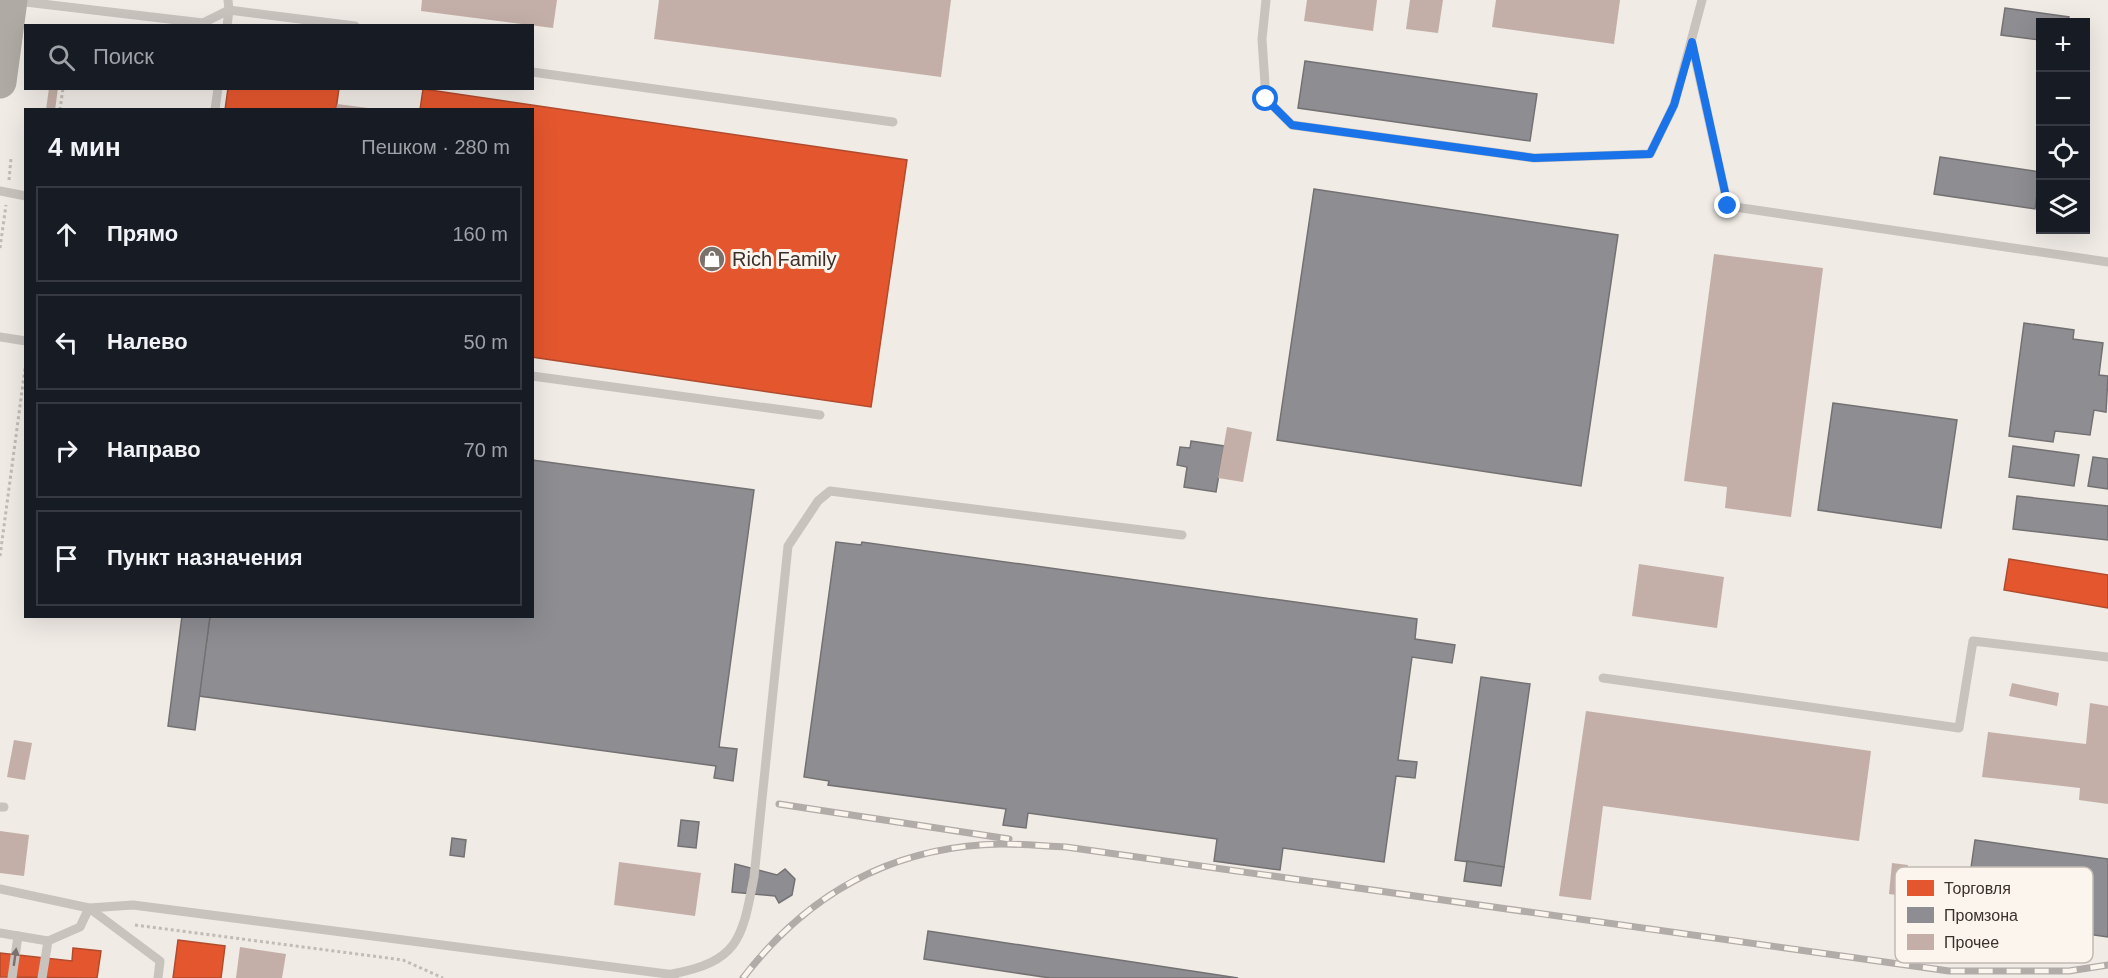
<!DOCTYPE html>
<html lang="ru">
<meta charset="utf-8">
<style>
body{margin:0;font-family:Arial,sans-serif;background:#242831;color:#f1f3f6}
.controls{position:absolute;right:18px;top:18px;display:grid;overflow:hidden;border-radius:0px;box-shadow:0 6px 24px #0002}
.controls button{width:54px;height:54px;display:grid;place-items:center;padding:0;border:0;border-bottom:2px solid #363941;background:#171b24;color:#f1f3f6;font:30px sans-serif}
.stop{position:absolute;width:18px;height:18px;margin:-14px;border:4px solid #1a73e8;border-radius:50%;background:#fff}
.stop.end{background:#1a73e8;border-color:#fff;box-shadow:0 2px 6px #0008}
.list{margin:0;padding:0;list-style:none}
h2{display:flex;justify-content:space-between;align-items:center;height:78px;margin:0;padding:0 24px;font-size:26px}
h2 small{font-size:20px;font-weight:400;color:#9ea1a6}
.list li{display:grid;grid-template-columns:39px 1fr auto;gap:18px;align-items:center;box-sizing:border-box;height:96px;margin:0 12px 12px;padding:0 12px;border:2px solid #363941;border-radius:0px}
.list b{display:block;font-size:22px;white-space:nowrap}
.list em{font-size:20px;font-style:normal;color:#9ea1a6}
.icon{flex:none;width:33px;height:33px;fill:none;stroke:currentColor;stroke-width:2;stroke-linecap:round;stroke-linejoin:round}
.map{position:relative;flex:none;width:2108px;height:978px;overflow:hidden}
.search{position:absolute;background:#171b24;box-shadow:0 6px 24px #0002;left:24px;top:24px;width:510px;height:66px;display:flex;align-items:center;gap:15px;box-sizing:border-box;padding:0 21px;border-radius:0px;color:#9ea1a6;font-size:22px}
.panel{position:absolute;background:#171b24;box-shadow:0 6px 24px #0002;left:24px;top:108px;width:510px;height:510px;border-radius:0px}
.map>svg:first-child{display:block}
</style>
<div class="map">
<svg width="2108" height="978" viewBox="0 0 2108 978">
<rect width="100%" height="100%" fill="#f0ebe5"/>
<g fill="#e4572e" stroke="#b14b2d" stroke-width="1.5">
<path d="M228 88H339L336 110H225Z"/>
<path d="M423 89 907 160 871 407 532 357V110H420Z"/>
<path d="M2009 559 2108 575V608L2004 590Z"/>
<path d="M178 940 225 946 221 978H173Z"/>
<path d="M73 948 101 951 97 978 0 977V953L72 961Z"/>
</g>
<g fill="#8d8d92" stroke="#747173" stroke-width="1.5">
<path d="M2005 8 2069 17 2068 22H2040V40L2001 35Z"/>
<path d="M1305 61 1537 94 1530 141 1298 108Z"/>
<path d="M1940 157 2040 172 2035 209 1934 194Z"/>
<path d="M1314 189 1618 235 1581 486 1277 440Z"/>
<path d="M2024 323 2074 330 2073 339 2103 343 2099 375 2108 376 2106 412 2094 410 2090 435 2055 431 2053 442 2009 436Z"/>
<path d="M1833 403 1957 420 1941 528 1818 510Z"/>
<path d="M1191 441 1224 446 1216 492 1184 487 1187 467 1177 465 1180 447 1190 448Z"/>
<path d="M2013 446 2079 455 2074 486 2009 477Z"/>
<path d="M2093 457 2108 459V489L2088 486Z"/>
<path d="M532 460 754 490 719 747 737 749 733 781 714 778 716 766 199 696 210 616H532Z"/>
<path d="M2017 496 2108 506V540L2013 529Z"/>
<path d="M836 542 861 545 862 542 1417 619 1415 639 1455 645 1452 663 1412 657 1398 760 1417 762 1415 778 1396 776 1384 862 1283 848 1280 870 1214 861 1217 839 1028 813 1026 828 1003 825 1006 809 828 785 829 781 804 777Z"/>
<path d="M182 616H210L195 730 168 726Z"/>
<path d="M1481 677 1530 684 1504 867 1455 860Z"/>
<path d="M681 820 699 822 696 848 678 846Z"/>
<path d="M452 838 466 840 464 857 450 855Z"/>
<path d="M1975 840 2108 859V937L1964 916Z"/>
<path d="M1467 861 1504 867 1501 886 1464 881Z"/>
<path d="M735 864 777 875 785 869 795 879 792 895 779 903 775 896 732 892Z"/>
<path d="M928 931 1238 978H1050L924 959Z"/>
</g>
<g fill="#c3afa7">
<path d="M422 0H557L553 28 421 11Z"/>
<path d="M659 0H951L941 77 654 39Z"/>
<path d="M1307 0H1377L1373 31 1304 21Z"/>
<path d="M1410 0H1443L1438 33 1406 29Z"/>
<path d="M1496 0H1620L1614 44 1492 27Z"/>
<path d="M49 88H58L55 110H46Z"/>
<path d="M337 104 368 108 367 110H336Z"/>
<path d="M1714 254 1823 268 1791 517 1725 508 1727 487 1684 481Z"/>
<path d="M1227 427 1252 432 1243 482 1218 478Z"/>
<path d="M1639 564 1724 577 1717 628 1632 616Z"/>
<path d="M2012 683 2059 693 2057 706 2009 696Z"/>
<path d="M2090 703 2108 706V804L2079 800 2080 788 1982 777 1988 732 2086 744Z"/>
<path d="M1586 711 1871 751 1859 841 1603 806 1591 900 1559 896Z"/>
<path d="M14 740 32 743 25 780 7 777Z"/>
<path d="M0 831 29 835 24 876 0 873Z"/>
<path d="M619 862 701 873 695 916 614 905Z"/>
<path d="M1892 863 1908 865 1905 896 1889 894Z"/>
<path d="M240 947 286 954 282 978H236Z"/>
</g>
<g fill="none" stroke-linecap="round" stroke-linejoin="round">
<g stroke="#c2bbb6" stroke-width="3" stroke-dasharray="3 3" stroke-linecap="butt">
<path d="M60 110 63 88"/>
<path d="M9 180 11 158"/>
<path d="M0 248 6 205"/>
<path d="M0 556 26 361"/>
<path d="M135 925 403 960 443 978"/>
</g>
<g stroke="#c9c3be" stroke-width="9">
<path d="M1266 0 1262 39 1266 99 1292 125 1534 158 1650 154 1674 105 1702 0"/>
<path d="M17 1 203 23 229 10 228 0"/>
<path d="M227 26 229 10 355 26"/>
<path d="M1692 44 1728 206 2108 262"/>
<path d="M532 72 893 122"/>
<path d="M215 110 218 88"/>
<path d="M0 191 26 196"/>
<path d="M0 337 26 341"/>
<path d="M532 376 820 415"/>
<path d="M1603 678 1959 728 1973 641 2108 657"/>
<path d="M0 807H4"/>
<path d="M0 889 89 908 133 905 675 975"/>
<path d="M0 933 48 941"/>
<path d="M672 974C740 961 742 938 754 877L788 546 818 501 830 491 1182 535"/>
<path d="M12 978 18 936"/>
<path d="M42 978 48 941 80 927 89 908 160 961 158 978"/>
</g>
<path stroke="#afaaa4" stroke-width="33" d="M0 82 11 0"/>
<g stroke="#b1aca8" stroke-width="7">
<g id="rail">
<path d="M779 804 1009 839"/>
<path d="M743 978C808 893 893 846 1001 844 1023 844 1044 846 1066 847L1949 971H2069L2108 965"/>
</g>
</g>
<use href="#rail" stroke="#fbf5ee" stroke-width="4.5" stroke-dasharray="14" stroke-linecap="butt"/>
</g>
<defs><path id="oneway-solid" d="M-6-.8H1V-3.2L6.5 0L1 3.2V.8H-6Z" transform="scale(1.5)"/></defs>
<use fill="#7b726d" href="#oneway-solid" transform="translate(15 957) rotate(-82)"/>
<g fill="none" stroke-linecap="round" stroke-linejoin="round">
<path stroke="#1a73e8" stroke-width="8" d="M1266 99 1292 125 1534 158 1650 154 1674 105 1692 42 1728 206"/>
</g>
<defs>
<g id="shop-disc" transform="scale(1.35)"><circle r="9.5" fill="#7a716c" stroke="#fbf5ee"/><path d="M-5-2.5h2.3a2.7 3.5 0 0 1 5.4 0H5L5.5 6h-11ZM-1.5-2.5h3a1.5 2.3 0 0 0-3 0Z" fill="#fff"/></g>
</defs>
<g fill-rule="evenodd">
<use href="#shop-disc" x="712" y="259"/>
</g>
<g text-anchor="middle" dominant-baseline="central" stroke-width="6" stroke-linejoin="round" paint-order="stroke">
<g font-size="20" fill="#3b302b" stroke="#fbf5ee" text-anchor="start">
<text x="732" y="259">Rich Family</text>
</g>
</g>
<rect x="1895" y="867" width="198" height="96" rx="9" fill="#fbf5ee" stroke="#c1bab4" stroke-width="1.5"/>
<rect x="1907" y="880" width="27" height="16" fill="#e4572e"/>
<rect x="1907" y="907" width="27" height="16" fill="#8d8d92"/>
<rect x="1907" y="934" width="27" height="16" fill="#c3afa7"/>
<g font-size="16" fill="#3b302b">
<text x="1944" y="894">Торговля</text>
<text x="1944" y="921">Промзона</text>
<text x="1944" y="948">Прочее</text>
</g>
</svg>
<div class="controls">
<button>+</button>
<button>−</button>
<button><svg class="icon" aria-label="locate" viewBox="0 0 24 24"><circle cx="12" cy="12" r="6"/><path d="M12 2v4M12 18v4M2 12h4M18 12h4"/></svg></button>
<button><svg class="icon" aria-label="layers" viewBox="0 0 24 24"><path d="M12 4l9 5-9 5-9-5zM3 14l9 5 9-5"/></svg></button>
</div>
<div class="stop" style="left:1266px;top:99px"></div>
<div class="stop end" style="left:1728px;top:206px"></div>
<div class="search"><svg class="icon" aria-label="search" viewBox="0 0 24 24"><circle cx="10" cy="10" r="6"/><path d="M15 15l6 6"/></svg>Поиск</div>
<section class="panel">
<h2>4 мин<small>Пешком · 280 m</small></h2>
<ul class="list">
<li><svg class="icon" aria-label="ahead" viewBox="0 0 24 24"><path d="M12 20V5M6 11l6-6 6 6"/></svg><div><b>Прямо</b></div><em>160 m</em></li>
<li><svg class="icon" aria-label="left" viewBox="0 0 24 24"><path d="M17 20v-9H6M10 6l-5 5 5 5"/></svg><div><b>Налево</b></div><em>50 m</em></li>
<li><svg class="icon" aria-label="right" viewBox="0 0 24 24"><path d="M7 20v-9h11M14 6l5 5-5 5"/></svg><div><b>Направо</b></div><em>70 m</em></li>
<li><svg class="icon" aria-label="arrive" viewBox="0 0 24 24"><path d="M6 21V4h12l-3 4 3 4H6"/></svg><div><b>Пункт назначения</b></div></li>
</ul>
</section>
</div>
